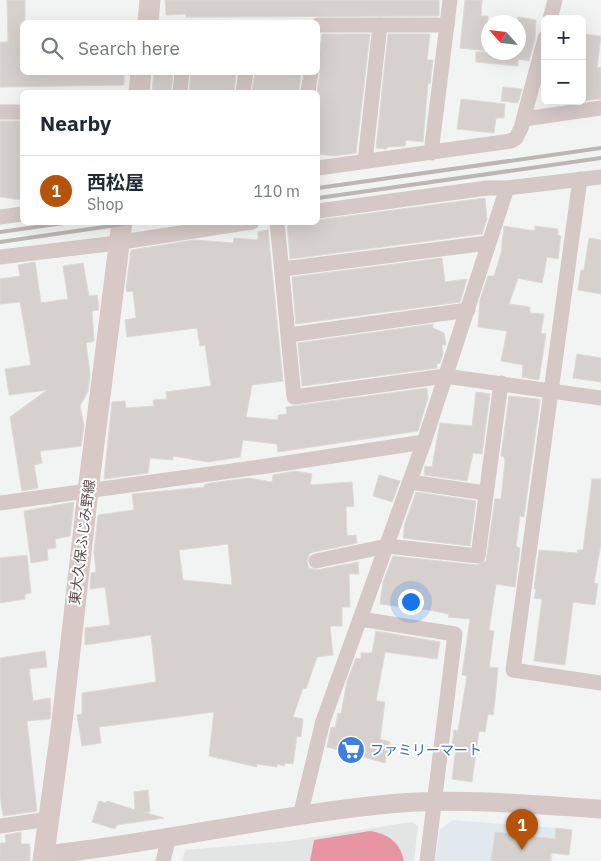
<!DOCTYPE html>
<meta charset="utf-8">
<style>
body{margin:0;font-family:"IBM Plex Sans","Noto Sans JP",sans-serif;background:#f2f2f3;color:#1f2937}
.controls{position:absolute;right:15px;top:15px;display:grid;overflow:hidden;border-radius:8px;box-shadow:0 5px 20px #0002}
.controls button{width:45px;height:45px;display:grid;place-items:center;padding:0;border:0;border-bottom:1px solid #e0e1e3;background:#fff;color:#1f2937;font:25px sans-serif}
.compass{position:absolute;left:481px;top:15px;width:45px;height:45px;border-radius:50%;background:#fff;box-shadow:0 5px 20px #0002;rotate:297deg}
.you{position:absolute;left:410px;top:601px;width:18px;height:18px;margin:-12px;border:4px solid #fff;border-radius:50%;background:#1a73e8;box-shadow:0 0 0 8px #1a73e833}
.badge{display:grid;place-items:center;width:32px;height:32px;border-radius:50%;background:#b45309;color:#fff;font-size:16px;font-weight:700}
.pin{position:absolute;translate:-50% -41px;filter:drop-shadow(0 1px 2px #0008)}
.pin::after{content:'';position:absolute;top:26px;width:18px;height:15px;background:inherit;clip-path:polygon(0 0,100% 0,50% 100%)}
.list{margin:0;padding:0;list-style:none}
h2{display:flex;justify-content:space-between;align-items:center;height:65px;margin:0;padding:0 20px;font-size:21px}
h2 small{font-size:16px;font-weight:400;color:#747a83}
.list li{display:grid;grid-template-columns:32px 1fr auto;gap:15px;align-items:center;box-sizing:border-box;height:70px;padding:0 20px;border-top:1px solid #e0e1e3}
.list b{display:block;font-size:19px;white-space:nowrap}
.list p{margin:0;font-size:16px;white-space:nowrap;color:#747a83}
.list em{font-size:16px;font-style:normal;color:#747a83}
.icon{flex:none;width:28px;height:28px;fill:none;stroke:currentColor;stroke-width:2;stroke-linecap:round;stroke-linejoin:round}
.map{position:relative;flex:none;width:601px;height:861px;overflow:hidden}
.search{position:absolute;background:#fff;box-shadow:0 5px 20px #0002;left:20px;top:20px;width:300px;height:55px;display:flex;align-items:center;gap:12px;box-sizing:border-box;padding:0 18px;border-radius:8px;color:#747a83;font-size:19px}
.panel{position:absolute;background:#fff;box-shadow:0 5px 20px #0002;left:20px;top:90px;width:300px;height:135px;border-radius:8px}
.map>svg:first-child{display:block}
</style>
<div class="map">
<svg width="601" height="861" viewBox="0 0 601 861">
<rect width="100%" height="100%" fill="#f2f4f3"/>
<path fill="#e2e9ee" d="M453 820 556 828 552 861H435L440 829Z"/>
<path fill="#e3e5e4" d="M411 822 418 826 414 861H182L185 850 289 841Z"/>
<path fill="#e795a3" d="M370 831C388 834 400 842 404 861H310L314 840Z"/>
<g fill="#d6d1cf" stroke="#ddd9d7" fill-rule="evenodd">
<path d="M7 0H25V22H22V72H124V85L0 87V42H8Z"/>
<path d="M165 0H439V16L186 17V14L166 15Z"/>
<path d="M465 0H482L481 16H488V51L460 48Z"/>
<path d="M518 17 536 20 535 39 529 61 518 59V66L476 62V52H518Z"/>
<path d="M322 34H370L356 153 334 156 318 154 317 92 320 73 318 66Z"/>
<path d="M388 34H430L427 60H433L430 84 428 83 423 142 406 140 405 146 388 147 386 149 376 148Z"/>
<path d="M582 34 601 36 597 68 601 67V99L582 101Z"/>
<path d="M154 72H173L171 92H152Z"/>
<path d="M191 72H236L234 92H189Z"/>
<path d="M255 72H301L299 92H252Z"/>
<path d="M503 87 522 89 518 103 501 101Z"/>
<path d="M461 99 505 104 504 118H496L494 133 457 129Z"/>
<path d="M0 121H22V200L0 197Z"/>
<path d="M485 198 487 219 482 234 290 259 287 222H318V220Z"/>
<path d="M504 226 535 231V226L558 229V235L561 236 558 259 547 257 542 283 518 278 509 304 530 307V313L544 314 541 333 546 334 539 380 522 377 523 365 501 361 507 331 478 327 480 300 488 276H494L501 253Z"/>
<path d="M268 230 283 381 252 385 246 417 278 420V415L287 414 286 407 427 388 428 398 418 431 278 452 277 444 243 440 240 457 208 462 173 456V460L150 458 148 473 104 479 112 402 125 401 126 408 154 406 153 400 167 399 166 392 211 386 205 345 200 346 197 328 127 337 125 320 136 318 133 291 127 292 126 288 131 250 194 240 233 243 234 238 258 240V232Z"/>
<path d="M589 238 601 240V294L578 290 581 270H584Z"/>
<path d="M442 258 445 282 467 279 460 302 296 324 292 277Z"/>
<path d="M35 262 41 303 68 299 63 266 83 263 89 296 97 295 99 307 98 310 92 311 94 341 86 343 90 374 88 391 80 406 84 426 81 446 40 451 42 463 34 465 38 488 22 491 10 417 47 390 9 395 5 369 31 365 20 302 0 304V279L20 276 18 265Z"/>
<path d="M433 324V328L444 333 446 345H442L443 354 440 363 437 364V368L302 386 298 343Z"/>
<path d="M577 354 601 358V382L573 378Z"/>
<path d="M476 392 490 394 482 454 473 453 467 481 424 475 425 466 432 467 440 423 472 426Z"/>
<path d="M509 396 539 399 540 401 524 517 520 516 516 546 520 548 515 587 496 584 489 630 494 631 489 667 498 668 495 700 493 715 488 714 485 732 479 731 472 782 452 779 456 747 452 746 454 730 458 731 467 676 462 675 470 619 448 617 449 614 429 610 380 604 383 582 393 556 477 565 486 561 495 499H501L505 461 504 457 501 456Z"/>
<path d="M295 471 312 474 310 485 352 482 354 506 346 507 347 536 356 535 357 543 314 552 309 554 307 562 309 568 317 570 358 562 359 574H349L350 607H342V626H330L333 655 317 657 306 689 303 688 293 717 303 719 301 737 297 736 293 764 285 763V766L277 764V767L257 764V767L209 756 214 712 99 727 101 743 82 746 77 715 82 714V693L156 682 151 635 85 645V628L110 625 105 587 90 589 91 573 96 572 94 552 98 515 134 510 132 494 205 487 204 485 210 483 249 478 272 482 273 475ZM228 544 232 585 183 580 179 550Z"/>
<path d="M379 475 400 481 392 502 373 496Z"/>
<path d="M592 479H601V544L594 583 598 584 595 605 573 602 565 665 534 661 542 599 534 598 536 589H534L539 550 577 553 578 550H583Z"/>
<path d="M416 492 476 501 470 546 403 538 405 523Z"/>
<path d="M74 502 70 536 55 539 56 548 47 549 48 560 31 563 24 511Z"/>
<path d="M27 555 31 593 25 594V599L0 603V558Z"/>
<path d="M376 631 440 642 437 659 385 652 376 701 385 702 380 739 390 742 385 763 327 747 331 727 335 728 338 713 341 714 347 681 356 658 361 659V653H372Z"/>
<path d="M45 651 47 667 29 669 33 701 50 698 51 707 50 719 27 721 37 811 3 816 0 795V658Z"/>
<path d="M148 790 150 812H144L164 818 117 825 115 829 92 822 99 801 106 803 107 801 135 810 134 792Z"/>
<path d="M556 828 572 830 569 855 551 853 550 861H491L495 832 555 839Z"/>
<path d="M21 832V844H29L30 847V861H0V843H6L5 835Z"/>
</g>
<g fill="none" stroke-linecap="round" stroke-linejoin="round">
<g stroke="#d5c8c7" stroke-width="15">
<path d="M550 19 555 0"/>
<path d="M318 25H447"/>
<path d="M180 92 182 72"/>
<path d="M243 92 246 72"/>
<path d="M308 92 311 72"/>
<path d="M0 112H22"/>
<path d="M524 119 601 108"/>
<path d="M431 153 450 0"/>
<path d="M365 161 380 25"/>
<path d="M318 168 511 141 516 138 521 128 545 38"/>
<path d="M580 179 513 670 601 683"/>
<path d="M318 211 487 188H507L601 177"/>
<path d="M0 217 22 214"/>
<path d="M277 222 294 397 445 376 601 398"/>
<path d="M0 257 109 244 252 222"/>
<path d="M283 269 488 243"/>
<path d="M289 335 468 310"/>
<path d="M410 482 485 493"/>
<path d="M0 503 267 466 424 442"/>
<path d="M316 561 387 546 478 556 501 383"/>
<path d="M360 619 455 634 427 861"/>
<path d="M300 816 323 721 424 442 507 188"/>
<path d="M0 826 49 819"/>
<path d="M163 861 169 837"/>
</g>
<path stroke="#d5c8c7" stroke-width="19" d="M44 855C164 843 281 813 400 803 467 798 534 805 601 809"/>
<g stroke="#d9c9c6" stroke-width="21">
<path d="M148 22 150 0"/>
<path d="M139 92 141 72"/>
<path d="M43 861 62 722 88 491 122 222"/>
</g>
<g stroke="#bcb6b5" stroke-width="4">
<path d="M318 188 601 148"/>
<path d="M318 198 601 158"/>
<path d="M0 232 71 222"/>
<path d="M0 242 138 222"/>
</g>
</g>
<defs>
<g id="supermarket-disc" transform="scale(1.4375)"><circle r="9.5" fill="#3f7fe0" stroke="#fff"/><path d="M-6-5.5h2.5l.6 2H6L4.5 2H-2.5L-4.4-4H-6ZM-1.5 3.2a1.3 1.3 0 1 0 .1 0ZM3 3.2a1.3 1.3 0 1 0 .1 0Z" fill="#fff"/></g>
</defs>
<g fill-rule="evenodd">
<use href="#supermarket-disc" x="351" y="750"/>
</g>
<g text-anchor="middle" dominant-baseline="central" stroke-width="4" stroke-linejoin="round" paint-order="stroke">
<g font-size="14" fill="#5e4d4b" stroke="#fff">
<text transform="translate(82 542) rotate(-83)">東大久保ふじみ野線</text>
</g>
<g font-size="14" fill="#366cbe" stroke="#fff" text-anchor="start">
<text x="370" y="750">ファミリーマート</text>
</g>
</g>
</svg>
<div class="controls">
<button>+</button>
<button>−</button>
</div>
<svg class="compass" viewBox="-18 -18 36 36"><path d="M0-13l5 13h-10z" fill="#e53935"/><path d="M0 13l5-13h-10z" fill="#747a83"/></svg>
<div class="you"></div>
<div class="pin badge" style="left:522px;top:850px">1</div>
<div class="search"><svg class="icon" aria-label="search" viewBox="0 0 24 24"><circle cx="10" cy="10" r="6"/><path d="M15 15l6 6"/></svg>Search here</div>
<section class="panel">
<h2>Nearby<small></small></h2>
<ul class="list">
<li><span class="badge">1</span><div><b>西松屋</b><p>Shop</p></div><em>110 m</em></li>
</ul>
</section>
</div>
